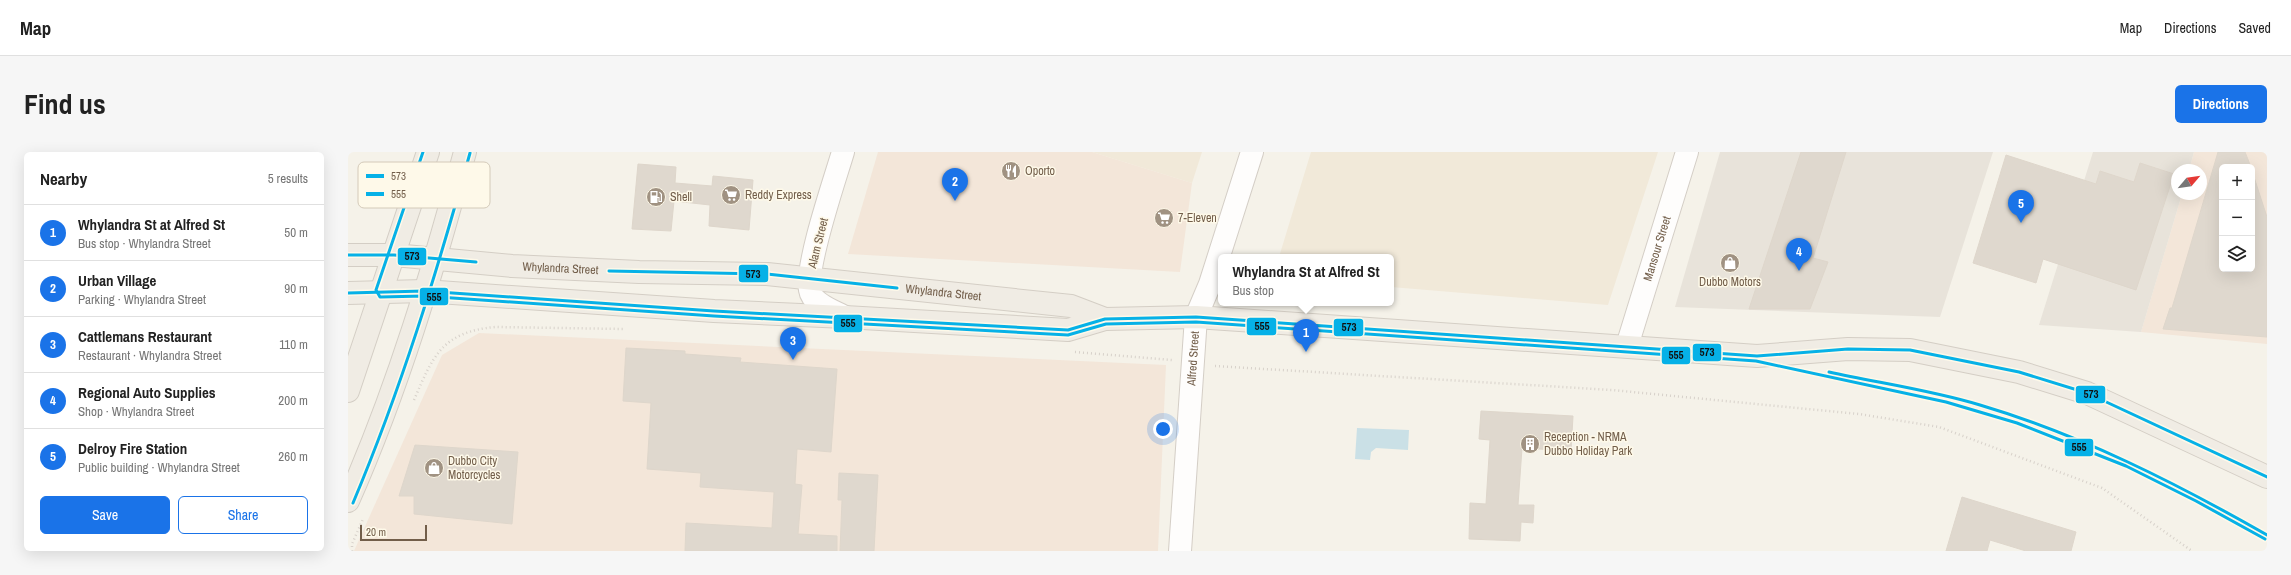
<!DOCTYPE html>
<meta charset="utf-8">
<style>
body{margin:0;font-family:"Archivo Narrow",sans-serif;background:#f6f6f6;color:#222}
.controls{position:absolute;right:12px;top:12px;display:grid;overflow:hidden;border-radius:6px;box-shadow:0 4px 16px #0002}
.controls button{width:36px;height:36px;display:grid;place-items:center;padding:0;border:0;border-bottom:1px solid #e0e0e0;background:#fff;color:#222;font:20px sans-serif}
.compass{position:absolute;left:1823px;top:12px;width:36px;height:36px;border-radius:50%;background:#fff;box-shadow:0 4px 16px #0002;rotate:61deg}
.scale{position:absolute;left:12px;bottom:10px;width:67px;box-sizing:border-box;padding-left:4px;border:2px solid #725e4a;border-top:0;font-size:11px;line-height:14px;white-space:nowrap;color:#725e4a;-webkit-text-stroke:3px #fef9e9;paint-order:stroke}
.you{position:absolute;left:815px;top:277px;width:14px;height:14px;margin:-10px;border:3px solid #fff;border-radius:50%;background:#1a73e8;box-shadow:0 0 0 6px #1a73e833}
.badge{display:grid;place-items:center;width:26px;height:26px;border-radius:50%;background:#1a73e8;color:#fff;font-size:13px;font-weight:700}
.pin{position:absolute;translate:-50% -33px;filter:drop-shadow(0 1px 2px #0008)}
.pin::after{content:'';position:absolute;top:21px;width:14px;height:12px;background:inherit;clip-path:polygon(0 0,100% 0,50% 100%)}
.popup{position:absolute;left:870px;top:102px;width:176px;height:52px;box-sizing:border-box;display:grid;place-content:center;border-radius:6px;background:#fff;filter:drop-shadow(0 1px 3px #0005);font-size:13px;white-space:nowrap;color:#767676}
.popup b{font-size:15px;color:#222}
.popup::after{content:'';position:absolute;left:50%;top:100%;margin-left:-8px;border:8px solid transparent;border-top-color:#fff}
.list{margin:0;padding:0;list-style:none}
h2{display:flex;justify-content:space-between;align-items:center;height:52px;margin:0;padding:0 16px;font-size:17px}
h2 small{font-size:13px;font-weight:400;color:#767676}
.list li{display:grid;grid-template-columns:26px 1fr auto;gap:12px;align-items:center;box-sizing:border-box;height:56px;padding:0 16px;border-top:1px solid #e0e0e0}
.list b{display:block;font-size:15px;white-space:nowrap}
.list p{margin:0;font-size:13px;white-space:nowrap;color:#767676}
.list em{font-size:13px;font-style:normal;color:#767676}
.actions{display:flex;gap:8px;padding:12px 16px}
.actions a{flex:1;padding:9px 0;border:1px solid #1a73e8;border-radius:6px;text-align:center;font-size:14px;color:#1a73e8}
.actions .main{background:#1a73e8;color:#fff}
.icon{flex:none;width:22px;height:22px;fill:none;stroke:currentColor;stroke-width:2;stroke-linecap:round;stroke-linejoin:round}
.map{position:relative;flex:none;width:1919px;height:399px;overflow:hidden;border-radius:6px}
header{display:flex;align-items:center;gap:24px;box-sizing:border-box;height:56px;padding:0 20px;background:#fff;border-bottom:1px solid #e0e0e0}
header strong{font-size:19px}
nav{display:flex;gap:22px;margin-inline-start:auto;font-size:14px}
.intro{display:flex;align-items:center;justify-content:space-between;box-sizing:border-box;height:96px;padding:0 24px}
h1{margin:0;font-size:28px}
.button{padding:10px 18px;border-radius:6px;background:#1a73e8;color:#fff;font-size:14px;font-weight:700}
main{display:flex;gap:24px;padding:0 24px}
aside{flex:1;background:#fff;border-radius:6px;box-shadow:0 4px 16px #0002}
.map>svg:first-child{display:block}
</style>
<header>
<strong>Map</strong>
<nav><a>Map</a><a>Directions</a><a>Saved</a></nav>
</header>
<div class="intro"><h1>Find us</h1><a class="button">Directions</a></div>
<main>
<aside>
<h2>Nearby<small>5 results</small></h2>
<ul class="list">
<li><span class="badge">1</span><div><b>Whylandra St at Alfred St</b><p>Bus stop · Whylandra Street</p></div><em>50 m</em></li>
<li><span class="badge">2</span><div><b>Urban Village</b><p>Parking · Whylandra Street</p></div><em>90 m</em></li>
<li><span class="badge">3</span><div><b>Cattlemans Restaurant</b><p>Restaurant · Whylandra Street</p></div><em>110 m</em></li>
<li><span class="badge">4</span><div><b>Regional Auto Supplies</b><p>Shop · Whylandra Street</p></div><em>200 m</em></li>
<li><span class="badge">5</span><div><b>Delroy Fire Station</b><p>Public building · Whylandra Street</p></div><em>260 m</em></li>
</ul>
<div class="actions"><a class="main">Save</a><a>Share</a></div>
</aside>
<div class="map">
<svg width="1919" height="399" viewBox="0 0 1919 399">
<rect width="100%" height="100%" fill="#f5f2e9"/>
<g fill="#f1e9d9">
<path d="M744 0H854L844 31Z"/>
<path d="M963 0H1310L1260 153 1043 135V105H931Z"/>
</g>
<g fill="#f3e6d9" fill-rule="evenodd">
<path d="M530 0H744L844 31 832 120 500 102Z"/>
<path d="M1846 0H1919V192L1793 180 1834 42H1853V18H1841ZM1874 15H1904V117H1874Z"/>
<path d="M131 181 818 213 810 399H6L94 203Z"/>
</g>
<g fill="#e8e3da">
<path d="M1372 0H1645L1592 165 1327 155Z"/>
<path d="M1745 0H1846L1841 18H1829V42H1834L1793 180 1691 173Z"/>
</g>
<path fill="#cae0e6" d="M1009 276 1061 278 1060 298 1028 296 1023 300 1022 308 1007 307Z"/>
<g fill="#dfd8ce" stroke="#ded6cb">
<path d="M1453 0H1498L1465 106 1480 110 1462 157H1401Z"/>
<path d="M1870 0H1897L1903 15H1874V117H1904V19L1919 65V185L1815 177 1822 156H1824Z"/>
<path d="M1658 3 1748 32 1752 19 1786 30 1792 11 1826 22 1788 138 1695 107 1688 131 1625 111Z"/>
<path d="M290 12 328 15 327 31 364 34 365 24 405 28 401 78 361 74 362 53 326 49 323 79 284 77Z"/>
<path d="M278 196 337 199V202L393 206 392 210 489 217 483 300 449 297 447 332 454 333 450 382 489 384V399H337L338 371 424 376 426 340 352 335 353 321 299 317 303 251 275 249Z"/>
<path d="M1133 259 1225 264 1223 299 1174 296 1170 353H1186L1185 371 1173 370 1172 389 1121 387 1122 351 1138 352 1142 288 1131 287Z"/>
<path d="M67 293 170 300 164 372 66 362V344H51Z"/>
<path d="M491 321 530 323 526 399H492L494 348H490Z"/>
<path d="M1614 345 1728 380 1723 399H1678L1642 388 1639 399H1598Z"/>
</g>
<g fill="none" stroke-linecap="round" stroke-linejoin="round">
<g stroke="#d4cec6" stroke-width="24">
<g id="minor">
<path d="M495 0C487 27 457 114 462 138 464 152 486 159 497 165"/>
<path id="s1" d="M1279 194 1339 0"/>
<path id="s2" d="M832 399 848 165 862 132 904 0"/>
</g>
</g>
<g stroke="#d4cec5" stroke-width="24">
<g id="trunk">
<path id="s3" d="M0 103H46L164 114 291 120 419 122 723 154 757 167"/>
<path d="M0 141 76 139 366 159 497 165 720 178 757 167 848 165 1409 204 1500 197 1562 198 1671 220 1739 241 1919 325"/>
<path d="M0 239 80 0"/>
<path d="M0 349C50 236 85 119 117 0"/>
</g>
</g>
<g stroke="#d7d1ca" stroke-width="2.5" stroke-dasharray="1 3" stroke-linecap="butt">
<path d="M727 200 824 208"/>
<path d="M867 214 1264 238 1511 262 1591 275 1754 336 1844 399"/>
<path d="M66 248C85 204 94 180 147 175L277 177"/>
<path d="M4 399V392L15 367"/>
</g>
<use href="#minor" stroke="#fefdfc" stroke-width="22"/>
<use href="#trunk" stroke="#f0ece4" stroke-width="22"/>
<g stroke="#fef9e9" stroke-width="6">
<g id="bus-1">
<path d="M0 103H46L128 110"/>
<path d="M261 119 419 122 549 136"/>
<path d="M0 141 76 139 366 159 720 178 757 167 848 165 1409 204 1500 197 1562 198 1671 220 1739 241 1919 325"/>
<path d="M1481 220C1531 231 1583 238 1632 253 1733 283 1828 331 1919 383"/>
</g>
</g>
<g stroke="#fef9e9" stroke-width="6">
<g id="bus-2">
<path d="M75 0 28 138 32 145 76 144 366 164 720 183 758 172 848 170 1408 209 1598 250 1669 271 1778 314 1848 349 1917 387"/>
<path d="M5 351C53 237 89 120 122 1"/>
</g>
</g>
<use href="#bus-1" stroke="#06b1e7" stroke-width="3"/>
<use href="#bus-2" stroke="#06b1e7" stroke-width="3"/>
</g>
<defs>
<g id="restaurant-disc" transform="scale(1)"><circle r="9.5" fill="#a09282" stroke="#fef9e9"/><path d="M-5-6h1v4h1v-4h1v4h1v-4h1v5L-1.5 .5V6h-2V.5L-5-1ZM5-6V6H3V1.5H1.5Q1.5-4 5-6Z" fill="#fff"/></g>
<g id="supermarket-disc" transform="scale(1)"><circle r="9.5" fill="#a09282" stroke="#fef9e9"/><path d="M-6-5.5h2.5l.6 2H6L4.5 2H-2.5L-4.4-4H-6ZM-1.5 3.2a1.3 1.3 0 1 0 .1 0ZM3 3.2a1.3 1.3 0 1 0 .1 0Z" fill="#fff"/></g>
<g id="fuel-disc" transform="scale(1)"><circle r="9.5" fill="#a09282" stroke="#fef9e9"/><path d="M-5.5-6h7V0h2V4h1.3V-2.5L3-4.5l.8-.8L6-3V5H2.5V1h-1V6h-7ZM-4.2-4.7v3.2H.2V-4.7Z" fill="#fff"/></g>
<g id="shop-disc" transform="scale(1)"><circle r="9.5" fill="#a09282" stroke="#fef9e9"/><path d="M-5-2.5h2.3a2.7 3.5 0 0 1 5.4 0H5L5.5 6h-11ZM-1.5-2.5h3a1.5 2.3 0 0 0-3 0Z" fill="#fff"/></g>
<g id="building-disc" transform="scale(1)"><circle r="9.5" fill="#a09282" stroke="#fef9e9"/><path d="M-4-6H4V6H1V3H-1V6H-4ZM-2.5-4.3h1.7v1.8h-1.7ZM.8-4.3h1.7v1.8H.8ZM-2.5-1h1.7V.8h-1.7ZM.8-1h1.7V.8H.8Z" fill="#fff"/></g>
</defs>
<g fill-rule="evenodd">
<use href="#restaurant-disc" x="663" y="19"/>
<use href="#supermarket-disc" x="383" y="43"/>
<use href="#fuel-disc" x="308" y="45"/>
<use href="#supermarket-disc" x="816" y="66"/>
<use href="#shop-disc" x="1382" y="111"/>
<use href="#building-disc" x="1182" y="292"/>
<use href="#shop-disc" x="86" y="316"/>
</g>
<g text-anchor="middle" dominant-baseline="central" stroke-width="3" stroke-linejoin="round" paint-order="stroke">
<g font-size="12" fill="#725e4a" stroke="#fef9e9" text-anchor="start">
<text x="677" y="19">Oporto</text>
<text x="397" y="43">Reddy Express</text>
<text x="322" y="45">Shell</text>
<text x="830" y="66">7-Eleven</text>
<text x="1382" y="130" text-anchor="middle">Dubbo Motors</text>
<text x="1196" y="285">Reception - NRMA<tspan x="1196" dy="14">Dubbo Holiday Park</tspan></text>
<text x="100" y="309">Dubbo City<tspan x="100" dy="14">Motorcycles</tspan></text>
</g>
<g font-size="12" fill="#725e4a" stroke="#fef9e9">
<text transform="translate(470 91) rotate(-76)">Alam Street</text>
<text stroke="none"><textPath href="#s1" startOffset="102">Mansour Street</textPath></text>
<text stroke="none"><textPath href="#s3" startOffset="213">Whylandra Street</textPath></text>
<text stroke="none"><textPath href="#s3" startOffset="597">Whylandra Street</textPath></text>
<text stroke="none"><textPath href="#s2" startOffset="193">Alfred Street</textPath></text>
</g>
</g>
<rect x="10" y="10" width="132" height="46" rx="6" fill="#fef9e9" stroke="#d4cab9" stroke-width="1"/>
<rect x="18" y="22" width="18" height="4" fill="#06b1e7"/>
<rect x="18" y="40" width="18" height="4" fill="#06b1e7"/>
<g font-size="11" fill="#725e4a">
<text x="43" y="28">573</text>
<text x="43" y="46">555</text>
</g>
<g stroke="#fef9e9" stroke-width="1.5">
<rect x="49" y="95" width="30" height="19" rx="4" fill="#06b1e7"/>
<rect x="390" y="112" width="31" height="19" rx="4" fill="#06b1e7"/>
<rect x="71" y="135" width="30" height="19" rx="4" fill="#06b1e7"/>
<rect x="485" y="162" width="30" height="19" rx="4" fill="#06b1e7"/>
<rect x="898" y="165" width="31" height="19" rx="4" fill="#06b1e7"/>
<rect x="985" y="166" width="31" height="19" rx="4" fill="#06b1e7"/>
<rect x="1344" y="191" width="30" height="19" rx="4" fill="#06b1e7"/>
<rect x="1313" y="194" width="30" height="19" rx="4" fill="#06b1e7"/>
<rect x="1727" y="233" width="31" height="19" rx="4" fill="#06b1e7"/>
<rect x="1716" y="286" width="30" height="19" rx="4" fill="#06b1e7"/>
</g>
<g font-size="11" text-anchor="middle" font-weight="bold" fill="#111">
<text x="64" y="108">573</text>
<text x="405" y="126">573</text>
<text x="86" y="149">555</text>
<text x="500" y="175">555</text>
<text x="914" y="178">555</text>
<text x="1001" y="179">573</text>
<text x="1359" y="204">573</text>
<text x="1328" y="207">555</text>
<text x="1743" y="246">573</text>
<text x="1731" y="299">555</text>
</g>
</svg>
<div class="controls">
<button>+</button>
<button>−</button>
<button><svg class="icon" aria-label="layers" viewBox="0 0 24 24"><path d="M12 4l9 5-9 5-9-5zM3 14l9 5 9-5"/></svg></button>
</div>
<svg class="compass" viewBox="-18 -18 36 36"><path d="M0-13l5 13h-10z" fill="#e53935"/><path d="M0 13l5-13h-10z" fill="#767676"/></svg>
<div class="scale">20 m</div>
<div class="you"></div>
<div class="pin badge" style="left:958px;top:200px">1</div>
<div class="popup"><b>Whylandra St at Alfred St</b>Bus stop</div>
<div class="pin badge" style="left:607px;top:49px">2</div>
<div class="pin badge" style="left:445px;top:208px">3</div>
<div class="pin badge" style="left:1451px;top:119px">4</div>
<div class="pin badge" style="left:1673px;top:71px">5</div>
</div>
</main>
